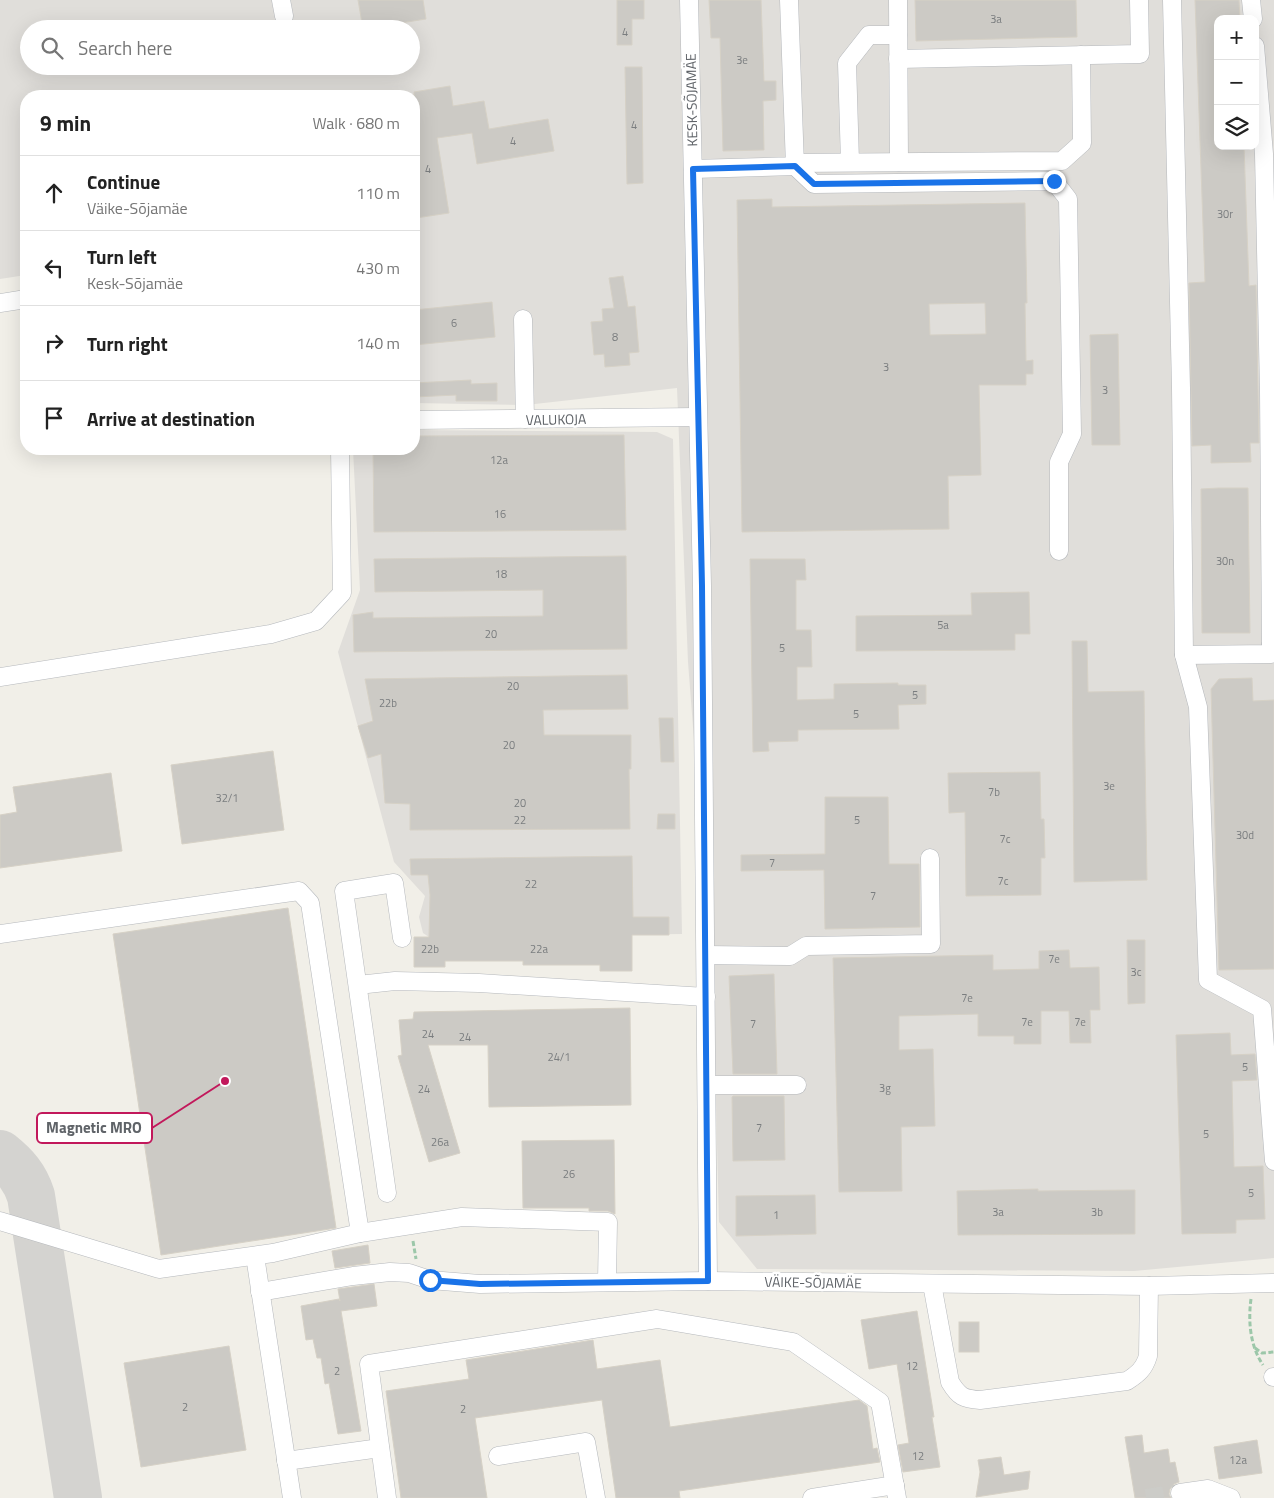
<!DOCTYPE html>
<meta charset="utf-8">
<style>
body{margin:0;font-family:"Titillium Web",sans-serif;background:#f2f2f2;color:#222}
.controls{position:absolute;right:15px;top:15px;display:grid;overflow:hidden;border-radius:10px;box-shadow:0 5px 20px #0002}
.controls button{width:45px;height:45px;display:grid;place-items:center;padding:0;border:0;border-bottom:1px solid #e0e0e0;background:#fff;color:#222;font:25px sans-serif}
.stop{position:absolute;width:15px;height:15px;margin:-11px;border:4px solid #1a73e8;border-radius:50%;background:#fff}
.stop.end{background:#1a73e8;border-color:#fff;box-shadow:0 1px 5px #0008}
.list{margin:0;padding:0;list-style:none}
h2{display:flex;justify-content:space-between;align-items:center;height:65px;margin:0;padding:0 20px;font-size:21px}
h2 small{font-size:16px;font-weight:400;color:#767676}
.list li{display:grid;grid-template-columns:32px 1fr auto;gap:15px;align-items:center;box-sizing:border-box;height:75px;padding:0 20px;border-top:1px solid #e0e0e0}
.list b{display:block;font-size:19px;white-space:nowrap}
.list p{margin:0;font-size:16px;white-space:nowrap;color:#767676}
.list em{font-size:16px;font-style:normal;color:#767676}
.icon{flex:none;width:28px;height:28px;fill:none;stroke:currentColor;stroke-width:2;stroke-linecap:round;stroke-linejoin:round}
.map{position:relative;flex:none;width:1274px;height:1498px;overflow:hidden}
.search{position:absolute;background:#fff;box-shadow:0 5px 20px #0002;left:20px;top:20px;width:400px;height:55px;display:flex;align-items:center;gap:12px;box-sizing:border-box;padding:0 18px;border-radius:28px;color:#767676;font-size:19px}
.panel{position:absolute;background:#fff;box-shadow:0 5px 20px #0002;left:20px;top:90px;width:400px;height:365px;border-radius:20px}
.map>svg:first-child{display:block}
</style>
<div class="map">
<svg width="1274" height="1498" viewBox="0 0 1274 1498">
<rect width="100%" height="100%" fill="#f1efe8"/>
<g fill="#e0deda" fill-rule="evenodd">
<path d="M0 0H1274V1258L1134 1271 757 1269 719 1222 713 987 688 662 677 388 526 405 414 403V96H26V275L0 279ZM1218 19H1255V146H1218ZM29 29H411V66H29Z"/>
<path d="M414 430 657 432 673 439 682 934 445 937H429L423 933 419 917 425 896 394 862 338 652 360 590 353 449H414Z"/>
</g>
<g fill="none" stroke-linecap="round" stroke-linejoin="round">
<path stroke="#d4d3d0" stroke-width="48" d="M0 1154C15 1166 25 1177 31 1196L78 1498"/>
</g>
<g fill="#cccac5" stroke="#d6d1c6" fill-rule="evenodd">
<path d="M358 0H423L426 19 394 24 395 29H363Z"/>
<path d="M617 0H644V19H632V45H617Z"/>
<path d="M709 0H761L764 81H776V100L763 101 764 150 723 151 720 38H711Z"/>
<path d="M915 0H1076L1077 37 916 41Z"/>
<path d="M1195 0H1239L1240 19H1218V146H1244L1249 286 1256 285 1258 391 1259 443H1250L1251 462 1211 463V445L1192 446 1189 283 1205 282Z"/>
<path d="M625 67H642L643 183 627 184Z"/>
<path d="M450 86 453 106 484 101 489 129 548 119 554 151 477 164 472 133 437 138 449 213 416 218 414 200V92Z"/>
<path d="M772 199V207L1025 203 1027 303H1025L1026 361 1033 360V374H1026V385H979L981 475 948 476 949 529 742 532 737 200ZM985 303 986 334 930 335 929 304Z"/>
<path d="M623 276 628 307 635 306 639 352 629 353 630 365 605 367 604 354 594 355 591 322 603 321 602 309 614 308 609 278Z"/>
<path d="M492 302 495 337 414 345V310Z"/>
<path d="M1118 334 1120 445H1092L1090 335Z"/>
<path d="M471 380V384L497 383V401H456V395L414 397V383Z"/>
<path d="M624 435 626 530 374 532 373 449H414V436Z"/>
<path d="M1219 488H1248L1250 633H1202L1201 489Z"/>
<path d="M626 556 627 649 354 652 353 615 373 612V618L543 616V590L375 592 374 559Z"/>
<path d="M750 559H805L806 580H796V630H811L812 667H797V700L834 699V684L898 683V685H926V704L898 705 899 729 798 730V741L768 742 769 751 753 752Z"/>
<path d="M1029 592 1030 634H1015V650L856 651V616L972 615 971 593Z"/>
<path d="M1072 641H1087L1088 692 1144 691 1147 880 1074 882Z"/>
<path d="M627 675 628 709 543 710 544 735H631V769H629L630 829 410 830V804L385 803 381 754 368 758 358 726 373 721 365 679Z"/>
<path d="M1252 678 1253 701 1274 700V969L1219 970 1211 689 1219 679Z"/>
<path d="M659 718H673L674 762H661Z"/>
<path d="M273 751 284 830 182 844 171 765Z"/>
<path d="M1040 772 1041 819H1044L1045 858H1041V895L966 896 965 812 949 813 948 773Z"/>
<path d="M111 773 122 851 0 868V815L17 812 13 787Z"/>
<path d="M825 797H888L889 864H919L920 927 825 929 824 870 741 871V855L825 854Z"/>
<path d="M658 814H675V829H657Z"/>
<path d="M632 856 633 917H669V935H632V971H600V965H523V961H445V967H414V937H429L430 895 428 875H411L410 859Z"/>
<path d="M288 908 336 1228 161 1255 113 934Z"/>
<path d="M1127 940H1145V1003L1128 1004Z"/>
<path d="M1069 950 1070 968 1099 967 1100 1010H1090L1091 1043H1070L1069 1011H1041V1044H1014V1036H978V1014L899 1016V1050L933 1049 935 1126 901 1127 902 1191 839 1192 833 958 993 955V970L1039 969V951Z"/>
<path d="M774 974 777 1074H733L729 976Z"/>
<path d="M630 1008 631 1105 489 1107 488 1045H428L460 1153 429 1162 398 1056 402 1055 399 1020 413 1019 414 1012Z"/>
<path d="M1230 1033 1231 1055 1255 1054 1257 1080 1232 1081 1234 1167 1263 1166 1265 1219 1236 1220V1233L1182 1234 1176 1035Z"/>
<path d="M733 1096H784L785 1160 733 1161 732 1097Z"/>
<path d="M614 1140 615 1214 608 1211H589V1208H523L522 1141Z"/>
<path d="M1038 1189V1191L1135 1190V1234L958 1235 957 1191Z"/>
<path d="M815 1195 816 1234 736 1236V1196Z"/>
<path d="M368 1245 370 1263 335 1268 332 1251Z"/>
<path d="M374 1284 377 1306 341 1311 361 1431 338 1434 329 1383 325 1384 321 1358H317L313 1339 306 1340 301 1306 339 1299 340 1301 338 1289Z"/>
<path d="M917 1311 934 1417H932L940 1467 903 1472 898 1445 909 1443 897 1364 869 1369 861 1320Z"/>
<rect x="959" y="1322" width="20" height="30"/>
<path d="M593 1340 597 1369 660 1360 670 1427 859 1400 867 1406 873 1449 877 1448 880 1462 679 1491 680 1498H616L602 1400 475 1418 487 1498H401L386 1391 469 1379 466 1360Z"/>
<path d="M229 1346 246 1450 141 1467 124 1363Z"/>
<path d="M1142 1435 1144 1453 1168 1449 1170 1463 1175 1462 1179 1482 1174 1484 1170 1489 1169 1494 1171 1498H1135L1125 1437Z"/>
<path d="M1257 1440 1262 1473 1219 1479 1214 1447Z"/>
<path d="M1001 1457 1004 1475 1030 1471 1028 1489 976 1497 980 1472 978 1460Z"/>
</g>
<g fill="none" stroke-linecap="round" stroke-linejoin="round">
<path stroke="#ccccc8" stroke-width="18" stroke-dasharray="18 9" stroke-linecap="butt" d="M1146 1498 1180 1493"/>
<g stroke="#b5b8bc" stroke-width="19">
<g id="minor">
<path d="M281 0 284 16"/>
<path d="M689 0 702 586 708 1281"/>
<path d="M898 0 899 162"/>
<path d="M1172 0 1181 388 1184 655 1198 707 1208 980 1262 1009 1274 1161"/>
<path d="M1251 0 1253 19"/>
<path d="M1255 46 1264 154 1269 391 1271 644"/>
<path d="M898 59 1140 54 1139 0"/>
<path d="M850 162 847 63 869 35H898"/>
<path d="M794 163 1062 161 1082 143 1081 55"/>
<path d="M795 166 814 184 1054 181 1068 199 1072 434 1059 462V551"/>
<path d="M693 169 795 166 789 0"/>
<path d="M0 303 26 299"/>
<path d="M523 319 525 419"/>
<path d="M414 420 697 417"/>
<path d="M1184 655 1271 654V644H1274"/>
<path d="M0 677 271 634 316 621 342 593 340 449"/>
<path d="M0 934 299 891 310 903 360 1233 273 1253 159 1269 0 1221"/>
<path d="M706 955 790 956 806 946 931 944 930 858"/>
<path d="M358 985 395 981 479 983 706 997"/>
<path d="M707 1085H797"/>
<path d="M387 1193 344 891 394 883 402 938"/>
<path d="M360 1233 462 1217 608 1222 607 1282"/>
<path d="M255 1256 292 1498"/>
<path d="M932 1284 950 1382C959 1397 964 1399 980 1400L1127 1381C1138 1374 1144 1369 1148 1356L1149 1286"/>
<path d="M260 1292 353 1276 390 1272 409 1273 430 1280 480 1284 708 1281 1149 1286 1274 1283"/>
<path d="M1273 1377H1274"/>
<path d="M498 1456 586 1442 596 1498"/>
<path d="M286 1461 380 1448"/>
<path d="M1180 1493 1208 1489 1231 1498"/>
<path d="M387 1498 369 1364 657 1319 793 1342 880 1402 897 1498"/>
<path d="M812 1498 895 1485"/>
</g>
</g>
<g stroke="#9cc7a9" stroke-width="3" stroke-dasharray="5 2.5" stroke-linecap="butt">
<path d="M413 1241 416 1259"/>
<path d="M1251 1299C1248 1321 1250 1346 1263 1365"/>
<path d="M1255 1348 1262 1353 1274 1352"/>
</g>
<use href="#minor" stroke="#fff" stroke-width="18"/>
</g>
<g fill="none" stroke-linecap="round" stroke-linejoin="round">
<path stroke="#1a73e8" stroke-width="6" d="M430 1280 480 1284 708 1281 702 586 693 169 795 166 814 184 1054 181"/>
</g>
<g text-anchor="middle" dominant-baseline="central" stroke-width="5" stroke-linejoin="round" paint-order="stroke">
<g font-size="11" fill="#7a7d7f">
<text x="996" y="19">3a</text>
<text x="625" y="32">4</text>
<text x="742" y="60">3e</text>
<text x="634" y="125">4</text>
<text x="513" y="141">4</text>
<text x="428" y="169">4</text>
<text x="1225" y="214">30r</text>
<text x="454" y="323">6</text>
<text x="615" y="337">8</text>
<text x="886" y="367">3</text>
<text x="1105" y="390">3</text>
<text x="499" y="460">12a</text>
<text x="500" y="514">16</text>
<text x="1225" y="561">30n</text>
<text x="501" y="574">18</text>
<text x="943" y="625">5a</text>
<text x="491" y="634">20</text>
<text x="782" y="648">5</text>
<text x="513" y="686">20</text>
<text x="915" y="695">5</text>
<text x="388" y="703">22b</text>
<text x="856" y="714">5</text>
<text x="509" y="745">20</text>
<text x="1109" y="786">3e</text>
<text x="994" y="792">7b</text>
<text x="227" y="798">32/1</text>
<text x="520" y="803">20</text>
<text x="520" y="820">22</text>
<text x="857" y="820">5</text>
<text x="1245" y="835">30d</text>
<text x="1005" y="839">7c</text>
<text x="772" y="863">7</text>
<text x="1003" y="881">7c</text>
<text x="531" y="884">22</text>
<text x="873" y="896">7</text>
<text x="430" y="949">22b</text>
<text x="539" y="949">22a</text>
<text x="1054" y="959">7e</text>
<text x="1136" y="972">3c</text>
<text x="967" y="998">7e</text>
<text x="1027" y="1022">7e</text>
<text x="1080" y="1022">7e</text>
<text x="753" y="1024">7</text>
<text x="428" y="1034">24</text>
<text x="465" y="1037">24</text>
<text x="559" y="1057">24/1</text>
<text x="1245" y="1067">5</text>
<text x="885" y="1088">3g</text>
<text x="424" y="1089">24</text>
<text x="759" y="1128">7</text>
<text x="1206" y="1134">5</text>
<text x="440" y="1142">26a</text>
<text x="569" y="1174">26</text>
<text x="1251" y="1193">5</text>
<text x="998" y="1212">3a</text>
<text x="1097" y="1212">3b</text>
<text x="776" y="1215">1</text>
<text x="912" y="1366">12</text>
<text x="337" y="1371">2</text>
<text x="185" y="1407">2</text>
<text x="463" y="1409">2</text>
<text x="918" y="1456">12</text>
<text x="1238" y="1460">12a</text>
</g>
<g font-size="14" fill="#5f6368" stroke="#fff">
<text transform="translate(691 100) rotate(-91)">KESK-SÕJAMÄE</text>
<text transform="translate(556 419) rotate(-1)">VALUKOJA</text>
<text transform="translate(813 1282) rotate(1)">VÄIKE-SÕJAMÄE</text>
</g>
</g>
<path fill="none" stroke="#c2185b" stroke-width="2" d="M225 1081L152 1128"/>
<circle fill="#c2185b" stroke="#fff" stroke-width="2" cx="225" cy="1081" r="5"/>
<rect fill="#fff" stroke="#c2185b" stroke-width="2" x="37" y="1113" width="115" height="30" rx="5"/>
<g font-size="15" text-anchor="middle" font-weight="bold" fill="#5f6368">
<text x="94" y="1133">Magnetic MRO</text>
</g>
</svg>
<div class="controls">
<button>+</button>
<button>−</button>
<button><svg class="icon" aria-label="layers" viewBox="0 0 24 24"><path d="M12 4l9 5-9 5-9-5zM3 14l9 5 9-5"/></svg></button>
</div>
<div class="stop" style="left:430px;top:1280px"></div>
<div class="stop end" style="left:1054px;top:181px"></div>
<div class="search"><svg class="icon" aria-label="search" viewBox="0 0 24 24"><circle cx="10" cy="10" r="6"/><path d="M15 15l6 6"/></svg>Search here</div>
<section class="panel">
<h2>9 min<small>Walk · 680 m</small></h2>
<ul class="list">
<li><svg class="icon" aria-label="ahead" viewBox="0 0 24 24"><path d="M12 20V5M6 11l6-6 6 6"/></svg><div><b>Continue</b><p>Väike-Sõjamäe</p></div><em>110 m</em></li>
<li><svg class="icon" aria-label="left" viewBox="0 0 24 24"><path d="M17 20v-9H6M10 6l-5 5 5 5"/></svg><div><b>Turn left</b><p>Kesk-Sõjamäe</p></div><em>430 m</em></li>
<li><svg class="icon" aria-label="right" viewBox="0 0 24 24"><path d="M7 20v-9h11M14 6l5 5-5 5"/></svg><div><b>Turn right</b></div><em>140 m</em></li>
<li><svg class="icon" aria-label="arrive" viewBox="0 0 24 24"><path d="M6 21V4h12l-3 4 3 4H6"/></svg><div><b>Arrive at destination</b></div></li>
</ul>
</section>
</div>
